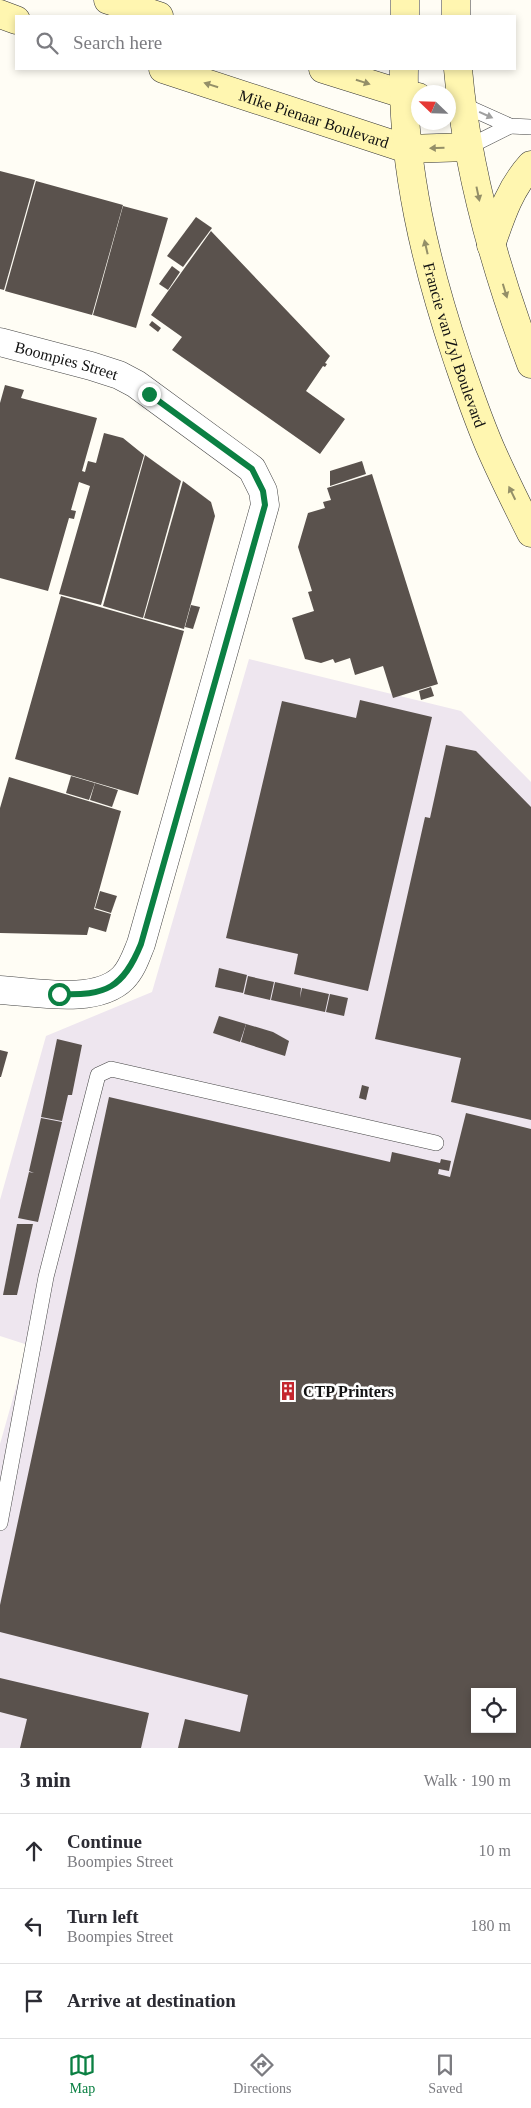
<!DOCTYPE html>
<meta charset="utf-8">
<style>
body{margin:0;font-family:"Times New Roman",serif;background:#f7f7f7;color:#2b2b33}
.controls{position:absolute;right:15px;bottom:15px;display:grid;overflow:hidden;border-radius:0px;box-shadow:0 2px 8px #0003}
.controls button{width:45px;height:45px;display:grid;place-items:center;padding:0;border:0;border-bottom:1px solid #e1e1e2;background:#fff;color:#2b2b33;font:25px sans-serif}
.compass{position:absolute;left:411px;top:85px;width:45px;height:45px;border-radius:50%;background:#fff;box-shadow:0 2px 8px #0003;rotate:293deg}
.stop{position:absolute;width:15px;height:15px;margin:-11px;border:4px solid #0b8043;border-radius:50%;background:#fff}
.stop.end{background:#0b8043;border-color:#fff;box-shadow:0 1px 5px #0008}
.list{margin:0;padding:0;list-style:none}
h2{display:flex;justify-content:space-between;align-items:center;height:65px;margin:0;padding:0 20px;font-size:21px}
h2 small{font-size:16px;font-weight:400;color:#7c7c81}
.list li{display:grid;grid-template-columns:32px 1fr auto;gap:15px;align-items:center;box-sizing:border-box;height:75px;padding:0 20px;border-top:1px solid #e1e1e2}
.list b{display:block;font-size:19px;white-space:nowrap}
.list p{margin:0;font-size:16px;white-space:nowrap;color:#7c7c81}
.list em{font-size:16px;font-style:normal;color:#7c7c81}
.icon{flex:none;width:28px;height:28px;fill:none;stroke:currentColor;stroke-width:2;stroke-linecap:round;stroke-linejoin:round}
.map{position:relative;flex:none;width:531px;height:1748px;overflow:hidden}
.search{position:absolute;background:#fff;box-shadow:0 2px 8px #0003;left:15px;right:15px;top:15px;height:55px;display:flex;align-items:center;gap:12px;box-sizing:border-box;padding:0 18px;border-radius:0px;color:#7c7c81;font-size:19px}
.sheet{height:290px;background:#fff}
nav{display:flex;justify-content:space-around;align-items:center;box-sizing:border-box;height:70px;border-top:1px solid #e1e1e2;background:#fff;font-size:14px;color:#7c7c81}
nav a{display:grid;justify-items:center;gap:2px}
nav .on{color:#0b8043}
.map>svg:first-child{display:block}
</style>
<div class="map">
<svg width="531" height="1748" viewBox="0 0 531 1748">
<rect width="100%" height="100%" fill="#fffdf5"/>
<path fill="#eee6ef" fill-rule="evenodd" d="M249 659 461 711 531 782V1748H0V1444L28 1345 0 1336V1200L46 1036 152 992ZM475 1692H512V1729H475Z"/>
<g fill="#5a524d" fill-rule="evenodd">
<path d="M0 171 35 180 4 290 0 289Z"/>
<path d="M36 181 123 205 92 315 5 291Z"/>
<path d="M123 206 168 218 136 328 93 315Z"/>
<path d="M196 217 212 228 183 267 167 256Z"/>
<path d="M211 231 330 356 325 363 327 364 325 367 323 366 306 391 345 419 320 454 172 350 182 337 151 315Z"/>
<path d="M172 266 180 272 168 290 159 284Z"/>
<path d="M152 321 161 328 158 332 149 325Z"/>
<path d="M5 385 24 390 21 398 97 418 82 471 85 472 88 461 96 463 104 433 123 438 144 455 101 605 59 594 90 486 79 482 71 510 76 511 74 519 69 518 48 591 0 578V403Z"/>
<path d="M145 455 181 481 143 618 103 606Z"/>
<path d="M362 461 366 474 330 486V471Z"/>
<path d="M372 474 438 684 393 698 383 666 355 675 350 658 335 663 333 659 321 663 305 659 292 618 314 611 308 592 312 591 298 547 308 513 325 508 323 502 331 500 327 488Z"/>
<path d="M183 481 211 502 215 516 184 629 144 618Z"/>
<path d="M61 596 163 625 143 696 163 625 184 631 138 795 15 759Z"/>
<path d="M191 605 200 607 193 629 185 627Z"/>
<path d="M431 687 434 696 421 700 419 691Z"/>
<path d="M360 700 432 717 368 991 294 974 298 954 226 938 282 701 356 718Z"/>
<path d="M446 745 476 751 531 807V1120L451 1102 461 1058 375 1039 425 817 430 818Z"/>
<path d="M71 776 95 783 89 800 66 793Z"/>
<path d="M9 777 121 811 94 909 111 914 106 932 89 927 87 935 0 933V808Z"/>
<path d="M95 783 118 790 112 807 90 800Z"/>
<path d="M100 891 117 896 111 913 95 908Z"/>
<path d="M219 968 247 975 243 993 215 987Z"/>
<path d="M248 976 274 982 270 1000 244 994Z"/>
<path d="M275 982 301 988 300 998 302 988 329 994 325 1012 271 1000Z"/>
<path d="M330 994 348 998 344 1016 326 1012Z"/>
<path d="M219 1016 246 1024 240 1042 213 1033Z"/>
<path d="M246 1024 273 1032 289 1041 285 1056 241 1042Z"/>
<path d="M57 1039 82 1045 72 1095H68L62 1121 41 1117Z"/>
<path d="M0 1050 8 1052 1 1077H0Z"/>
<path d="M362 1085 369 1087 366 1100 359 1098Z"/>
<path d="M109 1097 390 1162 392 1152 440 1163 441 1159 451 1161 449 1171 439 1169 438 1174 450 1177 466 1113 531 1129V1748H178L185 1719 240 1732 248 1695 0 1632V1605ZM475 1692H512V1729H475Z"/>
<path d="M41 1118 62 1122 38 1222 18 1218 29 1172 34 1173 29 1171Z"/>
<path d="M17 1224H33L17 1295H3Z"/>
<path d="M0 1678 149 1713 141 1748H20L27 1719 0 1712Z"/>
</g>
<g fill="none" stroke-linecap="round" stroke-linejoin="round">
<g stroke="#444" stroke-width="16">
<g id="lane">
<path d="M461 104 510 126 531 127"/>
<path d="M468 147 510 126"/>
<path d="M0 1523 46 1277 98 1075 111 1069 436 1143"/>
</g>
</g>
<g stroke="#444" stroke-width="29">
<g id="street">
<path id="s1" d="M0 342 91 366 119 375 136 384 252 469 263 491 265 505 141 944C136 956 132 969 123 978 96 1005 35 992 0 990"/>
</g>
</g>
<g stroke="#333" stroke-width="29">
<g id="secondary">
<path d="M108 0 159 16"/>
<path d="M456 0V16"/>
<path d="M0 14 16 20"/>
<path d="M405 16V0"/>
<path id="s2" d="M163 69 407 149 468 147"/>
<path d="M323 69 403 94 418 97"/>
<path id="s3" d="M404 69C402 167 426 265 457 358 468 390 479 423 493 454 505 481 518 507 531 533"/>
<path d="M458 69C467 171 495 269 531 364"/>
<path d="M491 245C501 216 510 188 531 165"/>
</g>
</g>
<use href="#lane" stroke="#fff" stroke-width="15"/>
<use href="#street" stroke="#fff" stroke-width="28"/>
<use href="#secondary" stroke="#fff6b0" stroke-width="28"/>
</g>
<defs><path id="oneway-solid" d="M-6-.8H1V-3.2L6.5 0L1 3.2V.8H-6Z" transform="scale(1.25)"/></defs>
<g fill="#948f68">
<use href="#oneway-solid" transform="translate(363 82) rotate(18)"/>
<use href="#oneway-solid" transform="translate(211 85) rotate(-162)"/>
<use href="#oneway-solid" transform="translate(437 148) rotate(178)"/>
<use href="#oneway-solid" transform="translate(478 194) rotate(78)"/>
<use href="#oneway-solid" transform="translate(426 247) rotate(-103)"/>
<use href="#oneway-solid" transform="translate(505 291) rotate(73)"/>
<use href="#oneway-solid" transform="translate(512 493) rotate(-116)"/>
</g>
<use fill="#a0a0a0" href="#oneway-solid" transform="translate(486 115) rotate(24)"/>
<g fill="none" stroke-linecap="round" stroke-linejoin="round">
<path stroke="#0b8043" stroke-width="6" d="M59 994C106 996 123 988 141 944L265 505 263 491 252 469 149 394"/>
</g>
<defs>
<g id="building-bare" transform="scale(1.5)"><path d="M-4-6H4V6H1V3H-1V6H-4ZM-2.5-4.3h1.7v1.8h-1.7ZM.8-4.3h1.7v1.8H.8ZM-2.5-1h1.7V.8h-1.7ZM.8-1h1.7V.8H.8Z" fill="#c4262e" stroke="#fff" stroke-width="2.5" paint-order="stroke"/></g>
</defs>
<g fill-rule="evenodd">
<use href="#building-bare" x="288" y="1391"/>
</g>
<g text-anchor="middle" dominant-baseline="central" stroke-width="5" stroke-linejoin="round" paint-order="stroke">
<g font-size="16" fill="#111" stroke="#fff">
<text stroke="none"><textPath href="#s2" startOffset="159">Mike Pienaar Boulevard</textPath></text>
<text stroke="none"><textPath href="#s3" startOffset="282">Francie van Zyl Boulevard</textPath></text>
<text stroke="none"><textPath href="#s1" startOffset="69">Boompies Street</textPath></text>
</g>
<g font-size="16" font-weight="bold" fill="#111" stroke="#fff" text-anchor="start">
<text x="303" y="1391">CTP Printers</text>
</g>
</g>
</svg>
<div class="controls">
<button><svg class="icon" aria-label="locate" viewBox="0 0 24 24"><circle cx="12" cy="12" r="6"/><path d="M12 2v4M12 18v4M2 12h4M18 12h4"/></svg></button>
</div>
<svg class="compass" viewBox="-18 -18 36 36"><path d="M0-13l5 13h-10z" fill="#e53935"/><path d="M0 13l5-13h-10z" fill="#7c7c81"/></svg>
<div class="stop" style="left:59px;top:994px"></div>
<div class="stop end" style="left:149px;top:394px"></div>
<div class="search"><svg class="icon" aria-label="search" viewBox="0 0 24 24"><circle cx="10" cy="10" r="6"/><path d="M15 15l6 6"/></svg>Search here</div>
</div>
<section class="sheet">
<h2>3 min<small>Walk · 190 m</small></h2>
<ul class="list">
<li><svg class="icon" aria-label="ahead" viewBox="0 0 24 24"><path d="M12 20V5M6 11l6-6 6 6"/></svg><div><b>Continue</b><p>Boompies Street</p></div><em>10 m</em></li>
<li><svg class="icon" aria-label="left" viewBox="0 0 24 24"><path d="M17 20v-9H6M10 6l-5 5 5 5"/></svg><div><b>Turn left</b><p>Boompies Street</p></div><em>180 m</em></li>
<li><svg class="icon" aria-label="arrive" viewBox="0 0 24 24"><path d="M6 21V4h12l-3 4 3 4H6"/></svg><div><b>Arrive at destination</b></div></li>
</ul>
</section>
<nav>
<a class="on"><svg class="icon" aria-label="map" viewBox="0 0 24 24"><path d="M3 6l6-2 6 2 6-2v14l-6 2-6-2-6 2zM9 4v14M15 6v14"/></svg>Map</a>
<a><svg class="icon" aria-label="directions" viewBox="0 0 24 24"><path d="M12 3l9 9-9 9-9-9zM9 14v-3h6M13 9l2 2-2 2"/></svg>Directions</a>
<a><svg class="icon" aria-label="saved" viewBox="0 0 24 24"><path d="M7 4h10v16l-5-4-5 4z"/></svg>Saved</a>
</nav>
